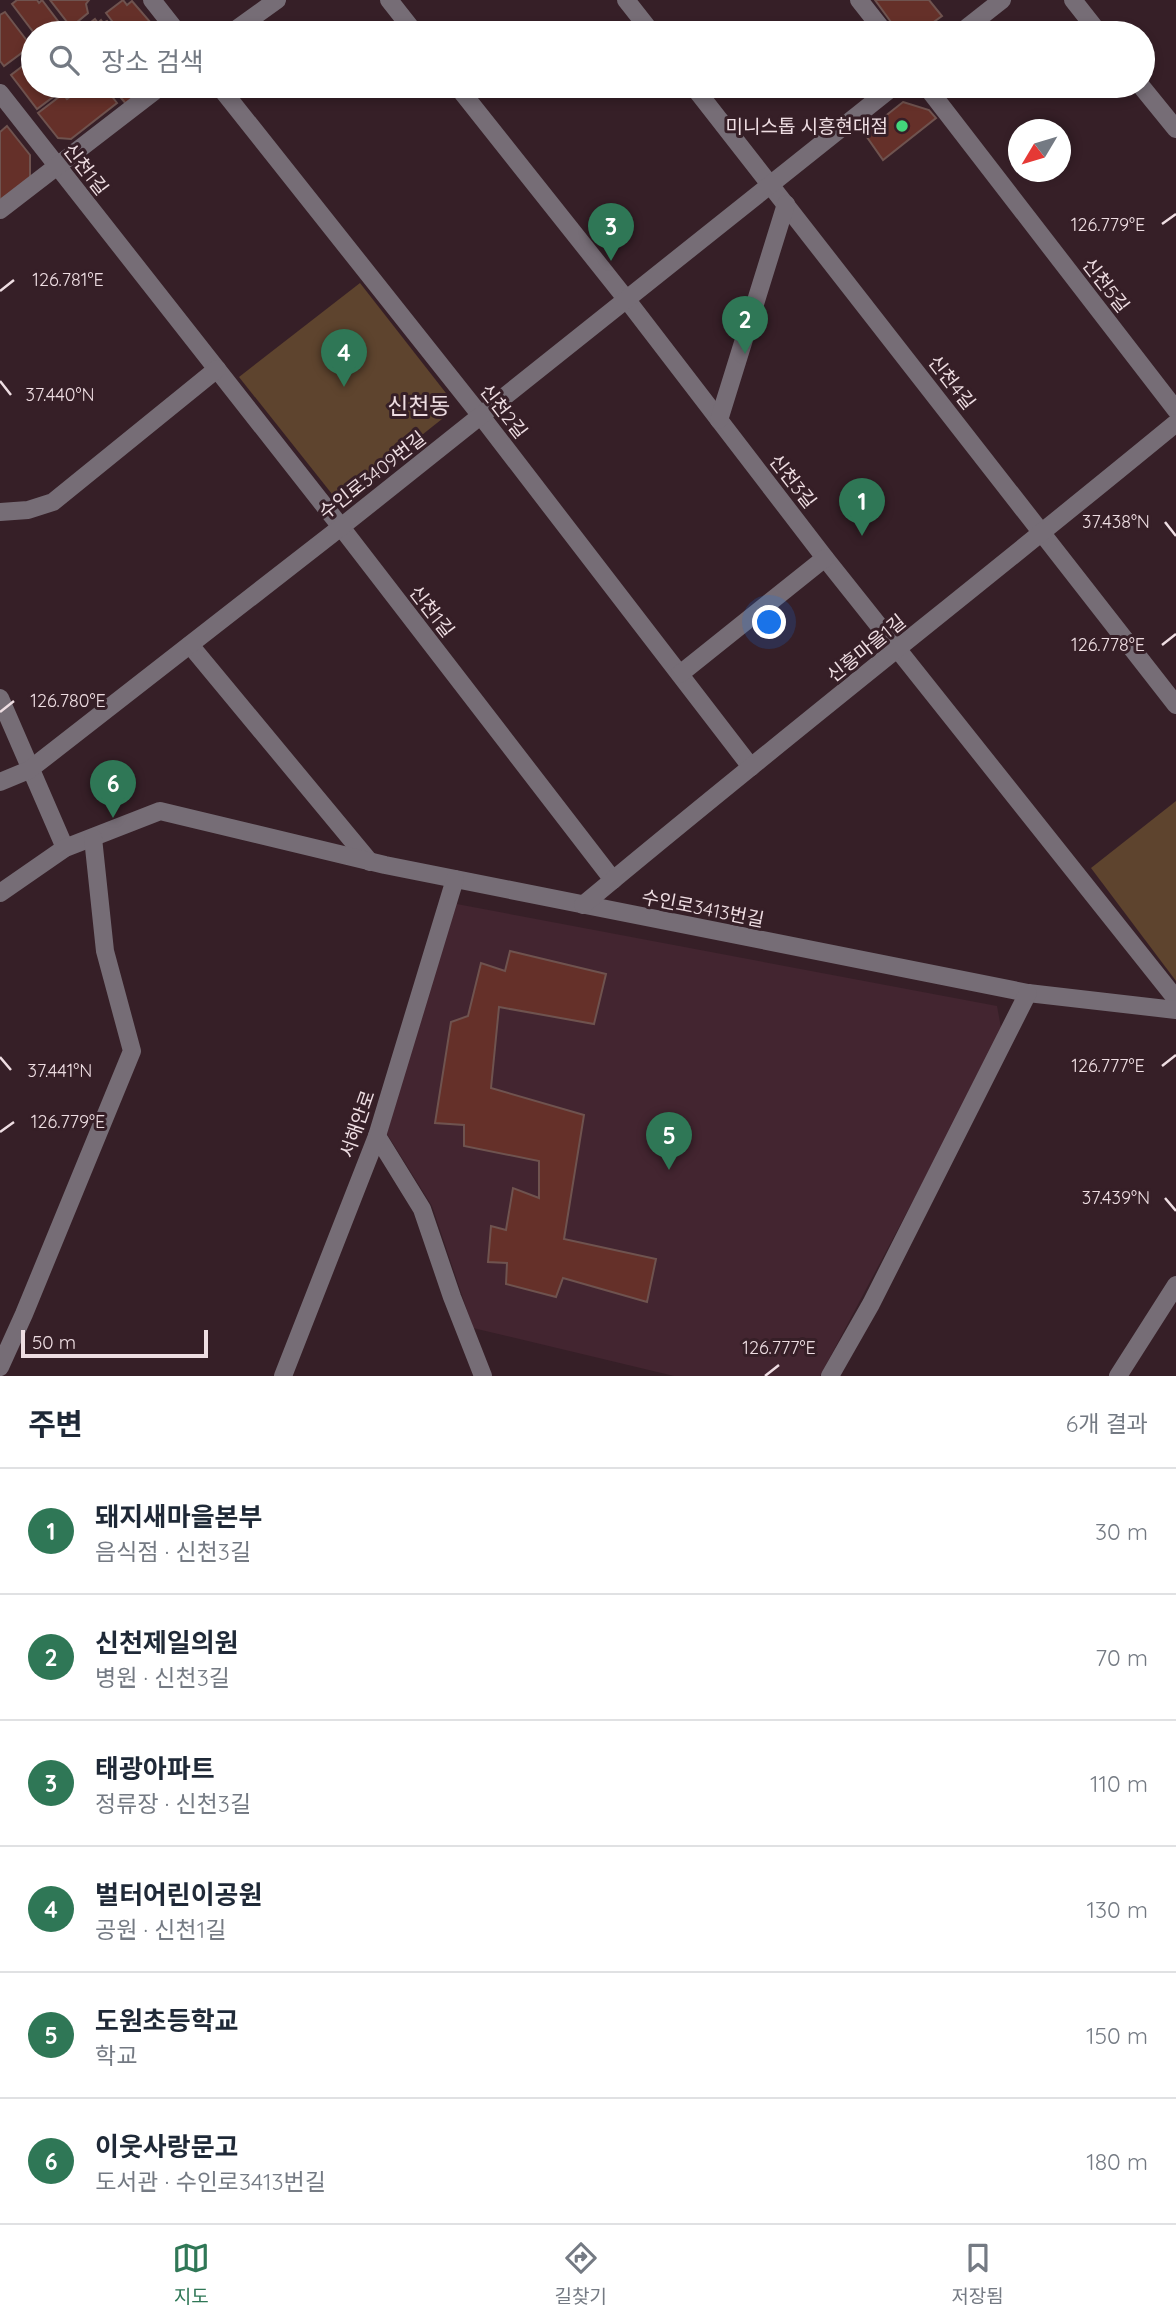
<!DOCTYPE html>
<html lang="ko">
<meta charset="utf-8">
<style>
body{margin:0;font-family:Quicksand,"Noto Sans KR",sans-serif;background:#f2f2f3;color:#1f2937}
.compass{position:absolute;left:1008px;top:119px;width:63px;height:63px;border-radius:50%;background:#fff;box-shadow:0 4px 10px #0003;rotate:232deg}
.scale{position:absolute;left:21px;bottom:18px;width:187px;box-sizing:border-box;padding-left:7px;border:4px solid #eedde2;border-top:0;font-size:19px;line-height:24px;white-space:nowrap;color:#eedde2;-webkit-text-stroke:5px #361f27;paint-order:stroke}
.you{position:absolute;left:770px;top:623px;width:24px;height:24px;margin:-18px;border:5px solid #fff;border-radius:50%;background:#1a73e8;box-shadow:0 0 0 10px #1a73e833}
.badge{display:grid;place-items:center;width:46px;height:46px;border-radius:50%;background:#2f7756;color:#fff;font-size:23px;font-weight:700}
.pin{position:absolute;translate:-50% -58px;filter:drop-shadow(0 2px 4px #0008)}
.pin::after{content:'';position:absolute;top:37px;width:24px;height:21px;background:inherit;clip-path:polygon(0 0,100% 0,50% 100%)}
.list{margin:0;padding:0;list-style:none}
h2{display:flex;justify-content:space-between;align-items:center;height:91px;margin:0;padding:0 28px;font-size:30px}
h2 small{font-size:23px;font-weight:400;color:#747a83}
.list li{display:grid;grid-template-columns:46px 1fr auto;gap:21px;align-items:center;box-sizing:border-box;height:126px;padding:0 28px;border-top:2px solid #e0e1e3}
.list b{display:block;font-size:26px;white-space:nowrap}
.list p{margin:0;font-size:23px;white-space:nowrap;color:#747a83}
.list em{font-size:23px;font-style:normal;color:#747a83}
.icon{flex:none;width:38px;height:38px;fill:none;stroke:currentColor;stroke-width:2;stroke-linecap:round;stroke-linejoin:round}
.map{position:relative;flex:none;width:1176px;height:1376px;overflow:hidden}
.search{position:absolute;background:#fff;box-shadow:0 4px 10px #0003;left:21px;right:21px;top:21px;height:77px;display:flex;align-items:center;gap:18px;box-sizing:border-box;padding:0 24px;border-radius:38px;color:#747a83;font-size:26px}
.sheet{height:847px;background:#fff}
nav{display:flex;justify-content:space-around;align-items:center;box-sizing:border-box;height:98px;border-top:2px solid #e0e1e3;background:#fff;font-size:19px;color:#747a83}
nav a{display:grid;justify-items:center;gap:4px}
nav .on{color:#2f7756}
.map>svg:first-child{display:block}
</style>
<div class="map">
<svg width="1176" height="1376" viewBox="0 0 1176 1376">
<rect width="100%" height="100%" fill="#361f27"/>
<path fill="#432530" d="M446 902 997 1006 1002 1033 820 1376H674L473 1328 432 1206 387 1134Z"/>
<g fill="#5e442e">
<path d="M360 283 449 397 447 415 348 494H332L239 377Z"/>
<path d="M1176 801V981L1091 868Z"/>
</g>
<g fill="#653029" stroke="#6f534f" stroke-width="2">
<path d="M17 0H37L39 3 42 0 67 33H34L12 4Z"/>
<path d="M50 0H89L86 4 88 13 71 27Z"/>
<path d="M123 0 127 5 132 1 151 23 137 33H121L106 13Z"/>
<path d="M875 0H929L942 16 921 31 891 22Z"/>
<path d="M5 12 31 46 4 66 0 61V15Z"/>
<path d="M95 19 98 23 101 20 103 23 107 21 116 33H77Z"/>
<path d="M33 58V86H57L61 91 37 109 11 75Z"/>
<path d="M84 86H104L117 103 71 139 58 138 38 113 63 94 67 99Z"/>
<path d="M111 86H151L127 105Z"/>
<path d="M903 102 929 110 936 118 883 160 864 133Z"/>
<path d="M7 126 30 155V180L0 200V132Z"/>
<path d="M510 951 606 974 594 1024 499 1007 491 1088 584 1115 564 1239 656 1259 647 1302 563 1278 556 1297 506 1284 507 1263 488 1262 491 1226 506 1230 513 1188 539 1198V1161L464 1146V1125L435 1123 451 1022 468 1016 481 963 505 971Z"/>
</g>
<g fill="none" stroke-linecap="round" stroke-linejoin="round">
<g stroke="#766d76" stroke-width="18">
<path d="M152 0 178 33"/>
<path d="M389 0 415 33"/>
<path d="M626 0 652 33"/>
<path d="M859 0 885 33"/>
<path d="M1073 0 1099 33"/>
<path d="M231 33 277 0"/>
<path d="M960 33 1002 0"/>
<path d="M219 86 481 416 751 767"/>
<path d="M457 86 627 300 825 558 1176 999"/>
<path d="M693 86 1176 705"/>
<path d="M926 86 1176 410"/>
<path d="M1141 86 1176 129"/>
<path d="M0 93 341 527 613 880"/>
<path d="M0 210 161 86"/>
<path d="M719 420 786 204"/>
<path d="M0 512 28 510 53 502 217 369"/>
<path d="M190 645 370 862"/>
<path d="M680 674 825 558"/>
<path d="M0 698 65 848"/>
<path d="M0 782 29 770 341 527 894 86"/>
<path d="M0 893 65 848 160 811 385 865 1028 993 1176 1010"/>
<path d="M583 905C778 742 979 585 1176 423"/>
<path d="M377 1136 422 1209 452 1297 483 1376"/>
<path d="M0 1367 24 1314 132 1051 105 951 93 838"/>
<path d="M283 1376 377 1136 455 879"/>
<path d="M830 1376 871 1304 1028 993"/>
<path d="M1118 1376 1176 1285"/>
</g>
</g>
<path fill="none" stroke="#eedde2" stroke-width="2.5" d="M1162 224 1176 214M0 291 14 280M0 381 11 395M1165 522 1176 536M1162 645 1176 634M0 712 14 701M0 1057 11 1070M1162 1066 1176 1055M0 1132 14 1122M1165 1198 1176 1211M765 1376 779 1365"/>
<circle fill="#42d77b" stroke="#361f27" stroke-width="2.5" cx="902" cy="126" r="7"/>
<g text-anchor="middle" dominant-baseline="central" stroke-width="6" stroke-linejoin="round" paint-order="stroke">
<g font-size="19" fill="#eedde2" stroke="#361f27" text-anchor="end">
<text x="888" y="126">미니스톱 시흥현대점</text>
</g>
<g font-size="19" fill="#eedde2" stroke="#361f27">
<text transform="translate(86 169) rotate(52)">신천1길</text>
<text transform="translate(1106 285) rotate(52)">신천5길</text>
<text transform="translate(952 382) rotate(52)">신천4길</text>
<text transform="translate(504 411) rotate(52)">신천2길</text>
<text transform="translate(372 475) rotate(-38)">수인로3409번길</text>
<text transform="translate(793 481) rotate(52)">신천3길</text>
<text transform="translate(432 611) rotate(52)">신천1길</text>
<text transform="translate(866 648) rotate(-39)">신흥마을1길</text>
<text transform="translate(703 908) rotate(11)">수인로3413번길</text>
<text transform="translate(357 1124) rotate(-71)">서해안로</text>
</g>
<g font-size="23" fill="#eedde2" stroke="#361f27">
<text x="419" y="405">신천동</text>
</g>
</g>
<g font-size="18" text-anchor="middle" fill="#eedde2" stroke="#361f27" stroke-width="6" stroke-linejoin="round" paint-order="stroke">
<text x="1108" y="231">126.779°E</text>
<text x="68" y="286">126.781°E</text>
<text x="60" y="401">37.440°N</text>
<text x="1116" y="528">37.438°N</text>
<text x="1108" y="651">126.778°E</text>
<text x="68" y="707">126.780°E</text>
<text x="1108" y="1072">126.777°E</text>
<text x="60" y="1077">37.441°N</text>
<text x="68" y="1128">126.779°E</text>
<text x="1116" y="1204">37.439°N</text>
<text x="779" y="1354">126.777°E</text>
</g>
</svg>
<svg class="compass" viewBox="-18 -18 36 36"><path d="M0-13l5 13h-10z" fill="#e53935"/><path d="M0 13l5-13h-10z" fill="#747a83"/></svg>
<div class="scale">50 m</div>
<div class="you"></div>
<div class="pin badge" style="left:862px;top:536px">1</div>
<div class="pin badge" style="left:745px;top:354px">2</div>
<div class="pin badge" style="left:611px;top:261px">3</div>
<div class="pin badge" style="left:344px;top:387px">4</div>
<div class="pin badge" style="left:669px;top:1170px">5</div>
<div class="pin badge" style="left:113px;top:818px">6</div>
<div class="search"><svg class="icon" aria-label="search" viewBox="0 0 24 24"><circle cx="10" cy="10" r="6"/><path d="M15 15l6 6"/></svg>장소 검색</div>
</div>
<section class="sheet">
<h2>주변<small>6개 결과</small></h2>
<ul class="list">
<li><span class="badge">1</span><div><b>돼지새마을본부</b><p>음식점 · 신천3길</p></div><em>30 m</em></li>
<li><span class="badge">2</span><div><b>신천제일의원</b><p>병원 · 신천3길</p></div><em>70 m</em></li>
<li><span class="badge">3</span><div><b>태광아파트</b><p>정류장 · 신천3길</p></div><em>110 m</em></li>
<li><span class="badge">4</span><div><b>벌터어린이공원</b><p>공원 · 신천1길</p></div><em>130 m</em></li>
<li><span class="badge">5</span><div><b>도원초등학교</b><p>학교</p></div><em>150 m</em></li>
<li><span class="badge">6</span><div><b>이웃사랑문고</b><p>도서관 · 수인로3413번길</p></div><em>180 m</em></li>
</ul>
</section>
<nav>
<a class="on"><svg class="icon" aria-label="map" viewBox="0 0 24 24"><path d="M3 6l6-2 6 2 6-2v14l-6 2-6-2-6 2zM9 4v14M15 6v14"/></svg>지도</a>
<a><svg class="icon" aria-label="directions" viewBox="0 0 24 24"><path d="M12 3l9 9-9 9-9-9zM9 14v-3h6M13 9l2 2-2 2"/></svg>길찾기</a>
<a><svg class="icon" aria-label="saved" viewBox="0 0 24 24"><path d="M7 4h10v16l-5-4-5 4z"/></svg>저장됨</a>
</nav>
